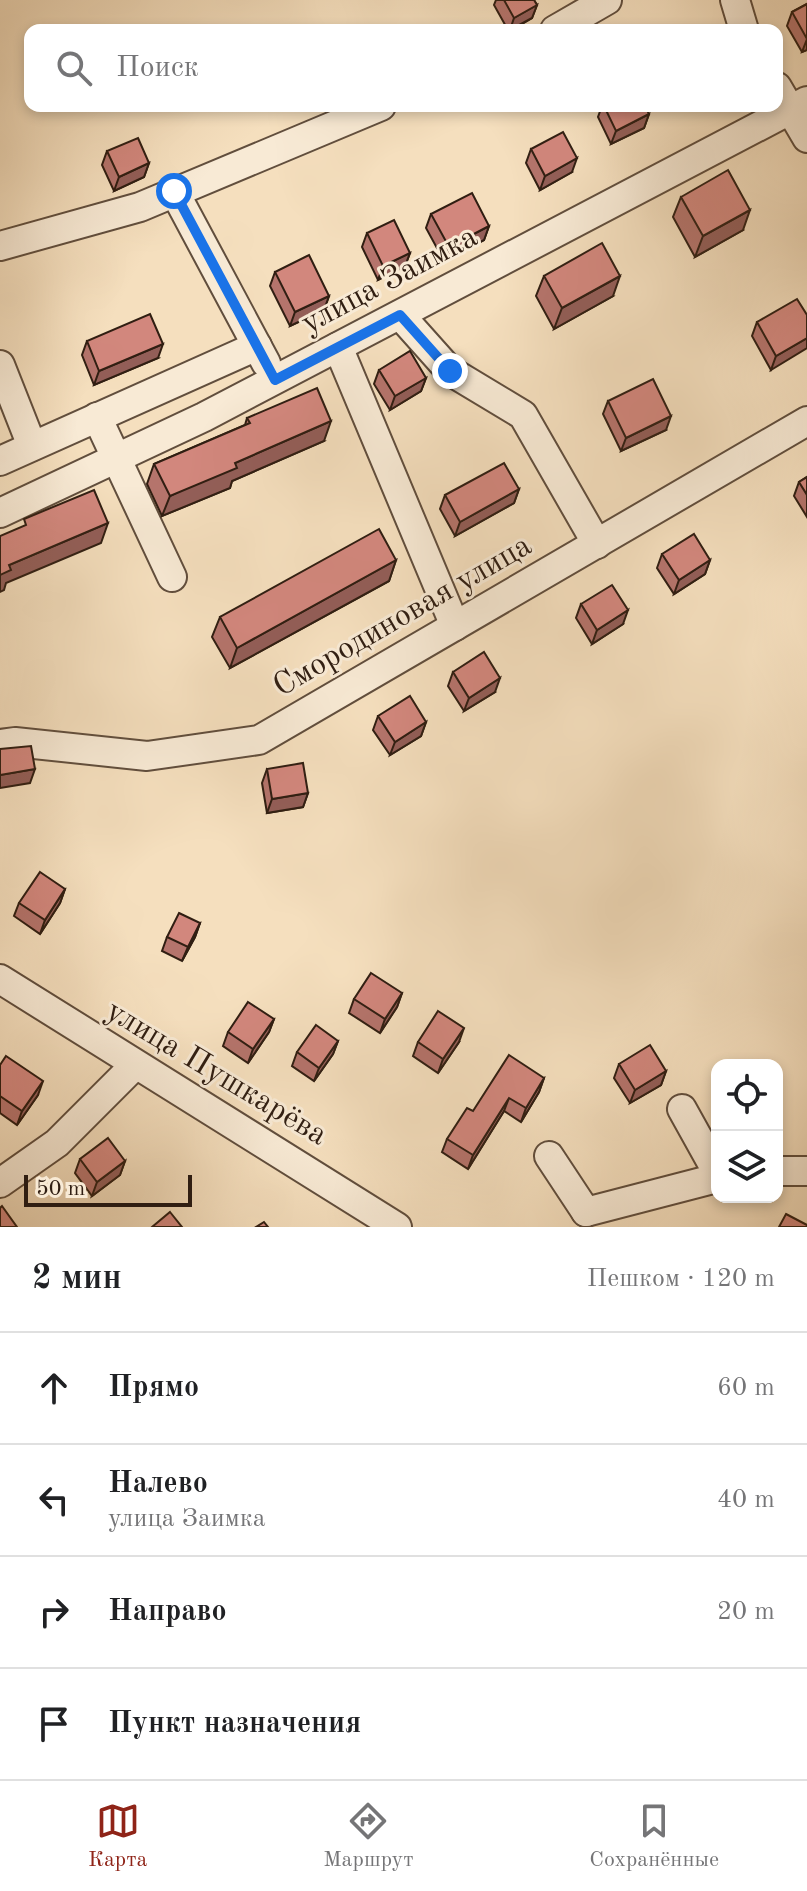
<!DOCTYPE html>
<html lang="ru">
<meta charset="utf-8">
<style>
body{margin:0;font-family:"Old Standard TT",serif;background:#f6f6f6;color:#202124}
.controls{position:absolute;right:24px;bottom:24px;display:grid;overflow:hidden;border-radius:16px;box-shadow:0 4px 12px #0003}
.controls button{width:72px;height:72px;display:grid;place-items:center;padding:0;border:0;border-bottom:2px solid #e0e0e0;background:#fff;color:#202124;font:40px sans-serif}
.scale{position:absolute;left:24px;bottom:20px;width:168px;box-sizing:border-box;padding-left:8px;border:4px solid #301e12;border-top:0;font-size:22px;line-height:28px;white-space:nowrap;color:#301e12;-webkit-text-stroke:6px #f8ead5;paint-order:stroke}
.stop{position:absolute;width:24px;height:24px;margin:-18px;border:6px solid #1a73e8;border-radius:50%;background:#fff}
.stop.end{background:#1a73e8;border-color:#fff;box-shadow:0 2px 8px #0008}
.list{margin:0;padding:0;list-style:none}
h2{display:flex;justify-content:space-between;align-items:center;height:104px;margin:0;padding:0 32px;font-size:34px}
h2 small{font-size:26px;font-weight:400;color:#757577}
.list li{display:grid;grid-template-columns:52px 1fr auto;gap:24px;align-items:center;box-sizing:border-box;height:112px;padding:0 32px;border-top:2px solid #e0e0e0}
.list b{display:block;font-size:30px;white-space:nowrap}
.list p{margin:0;font-size:26px;white-space:nowrap;color:#757577}
.list em{font-size:26px;font-style:normal;color:#757577}
.icon{flex:none;width:44px;height:44px;fill:none;stroke:currentColor;stroke-width:2;stroke-linecap:round;stroke-linejoin:round}
.map{position:relative;flex:none;width:807px;height:1227px;overflow:hidden}
.search{position:absolute;background:#fff;box-shadow:0 4px 12px #0003;left:24px;right:24px;top:24px;height:88px;display:flex;align-items:center;gap:20px;box-sizing:border-box;padding:0 28px;border-radius:16px;color:#757577;font-size:30px}
.sheet{height:552px;background:#fff}
nav{display:flex;justify-content:space-around;align-items:center;box-sizing:border-box;height:112px;border-top:2px solid #e0e0e0;background:#fff;font-size:22px;color:#757577}
nav a{display:grid;justify-items:center;gap:4px}
nav .on{color:#8f2418}
.map>svg:first-child{display:block}
</style>
<div class="map">
<svg width="807" height="1227" viewBox="0 0 807 1227">
<rect width="100%" height="100%" fill="#f5dfbe"/>
<filter id="stains"><feTurbulence type="fractalNoise" baseFrequency=".0025" numOctaves="4"/><feColorMatrix values="0 0 0 0 .2 0 0 0 0 .09 0 0 0 0 .02 0 0 0 .5 -.17"/></filter>
<radialGradient id="worn" r=".72"><stop offset=".6" stop-color="#630" stop-opacity="0"/><stop offset="1" stop-color="#630" stop-opacity=".3"/></radialGradient>
<g fill="none" stroke-linecap="round" stroke-linejoin="round">
<g stroke="#614e3d" stroke-width="32">
<g id="minor">
<path d="M735 0 744 30"/>
<path d="M555 30 607 0"/>
<path d="M777 87 807 138"/>
<path d="M174 191 266 363"/>
<path d="M0 246 140 207 381 106"/>
<path d="M400 315 450 371 523 415 597 544"/>
<path d="M338 347 455 626"/>
<path d="M0 365 32 446"/>
<path d="M97 417 172 577"/>
<path d="M0 461 257 346"/>
<path d="M0 513 204 417 807 101"/>
<path d="M0 744 15 742 147 756 259 740 807 421"/>
<path d="M0 979 397 1227"/>
<path d="M682 1109 717 1172"/>
<path d="M549 1156 586 1212"/>
<path d="M777 1171H807"/>
<path d="M0 1183 57 1143 135 1065"/>
<path d="M586 1212 717 1178"/>
</g>
</g>
<use href="#minor" stroke="#f8ead5" stroke-width="28"/>
</g>
<g fill="#b5746c" stroke="#301e12" stroke-width="2">
<path d="M496 0H534L537 5 532 18 512 30H508L494 5Z"/>
<path d="M807 4V50L802 52 787 26 792 12Z"/>
<path d="M602 106H645L649 114 644 128 611 144 598 117Z"/>
<path d="M531 149 572 172 540 190 526 163Z"/>
<path d="M107 151 149 163 144 177 114 191 102 165Z"/>
<path d="M681 197 743 230 695 257 673 217Z"/>
<path d="M431 214 489 226 484 240 444 261 426 228Z"/>
<path d="M367 233 410 253 405 266 378 280 362 247Z"/>
<path d="M275 272 329 296 324 310 290 326 270 286Z"/>
<path d="M544 276 613 296 554 329 536 296Z"/>
<path d="M807 315 771 370 752 336 757 322Z"/>
<path d="M87 341 158 358 94 385 82 355Z"/>
<path d="M379 370 426 378 421 391 390 410 374 384Z"/>
<path d="M608 401 666 430 621 451 603 414Z"/>
<path d="M247 418 324 441 232 481 230 488 162 516 147 484 154 464 245 425Z"/>
<path d="M807 477V517L794 496 799 482Z"/>
<path d="M519 489 514 503 455 536 440 509 445 495Z"/>
<path d="M662 554 710 560 705 574 674 594 657 568Z"/>
<path d="M396 560 389 581 230 668 212 637 220 617Z"/>
<path d="M581 604 623 624 592 644 576 618Z"/>
<path d="M453 672 495 692 464 711 448 686Z"/>
<path d="M378 716 426 722 421 736 390 755 373 730Z"/>
<path d="M267 769 308 793 303 807 267 813 262 783Z"/>
<path d="M65 889 60 903 40 934 14 916 19 903Z"/>
<path d="M200 923 195 937 182 961 162 951 167 937Z"/>
<path d="M402 993 397 1007 380 1033 349 1013 354 999Z"/>
<path d="M274 1019 269 1032 248 1063 223 1046 228 1032Z"/>
<path d="M338 1041 333 1054 314 1081 292 1066 297 1052Z"/>
<path d="M418 1042H459L438 1073 413 1056Z"/>
<path d="M619 1064 666 1071 661 1085 630 1103 614 1078Z"/>
<path d="M0 1065 38 1095 17 1125 0 1113Z"/>
<path d="M544 1078 539 1092 521 1122 504 1111 468 1169 442 1152 447 1139 473 1111Z"/>
<path d="M80 1159 125 1161 120 1175 92 1196 75 1173Z"/>
</g>
<g fill="#935e58" stroke="#301e12" stroke-width="2">
<path d="M537 5 532 18 510 30 514 18Z"/>
<path d="M807 39V50L802 52Z"/>
<path d="M649 114 644 128 611 144 616 131Z"/>
<path d="M577 158 572 172 540 190 545 176Z"/>
<path d="M149 163 144 177 114 191 119 177Z"/>
<path d="M750 210 743 230 695 257 703 236Z"/>
<path d="M489 226 484 240 444 261 449 247Z"/>
<path d="M410 253 405 266 378 280 383 266Z"/>
<path d="M620 276 613 296 554 329 562 308Z"/>
<path d="M329 296 324 310 290 326 295 312Z"/>
<path d="M807 338V348L771 370 776 356Z"/>
<path d="M163 344 158 358 94 385 99 371Z"/>
<path d="M426 378 421 391 390 410 395 396Z"/>
<path d="M671 416 666 430 621 451 626 438Z"/>
<path d="M331 421 324 441 232 481 230 488 162 516 170 496 235 463Z"/>
<path d="M519 489 514 503 455 536 460 522Z"/>
<path d="M108 523 101 543 6 583 4 590 0 592V575L9 565Z"/>
<path d="M396 560 389 581 230 668 237 648Z"/>
<path d="M710 560 705 574 674 594 679 580Z"/>
<path d="M628 610 623 624 592 644 597 630Z"/>
<path d="M500 678 495 692 464 711 469 698Z"/>
<path d="M426 722 421 736 390 755 395 742Z"/>
<path d="M35 769 30 783 0 788V775Z"/>
<path d="M308 793 303 807 267 813 272 799Z"/>
<path d="M65 889 60 903 40 934 45 920Z"/>
<path d="M200 923 195 937 182 961 188 947Z"/>
<path d="M402 993 397 1007 380 1033 385 1019Z"/>
<path d="M274 1019 269 1032 248 1063 253 1049Z"/>
<path d="M464 1028 459 1042 438 1073 443 1059Z"/>
<path d="M338 1041 333 1054 314 1081 319 1068Z"/>
<path d="M666 1071 661 1085 630 1103 635 1090Z"/>
<path d="M544 1078 539 1092 521 1122 526 1108Z"/>
<path d="M43 1081 38 1095 17 1125 22 1111Z"/>
<path d="M509 1098 504 1111 468 1169 473 1155Z"/>
<path d="M125 1161 120 1175 92 1196 97 1182Z"/>
</g>
<g fill="#d2877d" stroke="#301e12" stroke-width="2">
<path d="M504 0H534L537 5 514 18Z"/>
<path d="M807 4V39L792 12Z"/>
<path d="M604 106H645L649 114 616 131Z"/>
<path d="M563 132 577 158 545 176 531 149Z"/>
<path d="M138 138 149 163 119 177 107 151Z"/>
<path d="M728 170 750 210 703 236 681 197Z"/>
<path d="M472 193 489 226 449 247 431 214Z"/>
<path d="M394 220 410 253 383 266 367 233Z"/>
<path d="M602 243 620 276 562 308 544 276Z"/>
<path d="M309 255 329 296 295 312 275 272Z"/>
<path d="M797 299 807 315V338L776 356 757 322Z"/>
<path d="M150 314 163 344 99 371 87 341Z"/>
<path d="M410 351 426 378 395 396 379 370Z"/>
<path d="M653 379 671 416 626 438 608 401Z"/>
<path d="M317 388 331 421 235 463 237 468 170 496 154 464 250 423 247 418Z"/>
<path d="M504 463 519 489 460 522 445 495Z"/>
<path d="M807 477V495L799 482Z"/>
<path d="M94 490 108 523 9 565 11 570 0 575V536L26 525 24 519Z"/>
<path d="M379 529 396 560 237 648 220 617Z"/>
<path d="M694 534 710 560 679 580 662 554Z"/>
<path d="M612 585 628 610 597 630 581 604Z"/>
<path d="M484 652 500 678 469 698 453 672Z"/>
<path d="M410 696 426 722 395 742 378 716Z"/>
<path d="M31 746 35 769 0 775V749Z"/>
<path d="M303 763 308 793 272 799 267 769Z"/>
<path d="M40 872 65 889 45 920 19 903Z"/>
<path d="M179 913 200 923 188 947 167 937Z"/>
<path d="M371 973 402 993 385 1019 354 999Z"/>
<path d="M248 1002 274 1019 253 1049 228 1032Z"/>
<path d="M438 1011 464 1028 443 1059 418 1042Z"/>
<path d="M316 1025 338 1041 319 1068 297 1052Z"/>
<path d="M650 1045 666 1071 635 1090 619 1064Z"/>
<path d="M509 1055 544 1078 526 1108 509 1098 473 1155 447 1139 467 1108 473 1111Z"/>
<path d="M6 1056 43 1081 22 1111 0 1096V1065Z"/>
<path d="M108 1138 125 1161 97 1182 80 1159Z"/>
<path d="M2 1206 17 1227H0V1208Z"/>
<path d="M170 1212 182 1227H152Z"/>
<path d="M786 1214 807 1225V1227H779Z"/>
<path d="M264 1222 268 1227H256Z"/>
</g>
<g fill="none" stroke-linecap="round" stroke-linejoin="round">
<path stroke="#1a73e8" stroke-width="10" d="M174 191 275 380 400 315 450 371"/>
</g>
<g text-anchor="middle" dominant-baseline="central" stroke-width="6" stroke-linejoin="round" paint-order="stroke">
<g font-size="32" fill="#301e12" stroke="#f8ead5">
<text transform="translate(390 281) rotate(-28)">улица Заимка</text>
<text transform="translate(403 617) rotate(-30)">Смородиновая улица</text>
<text transform="translate(216 1074) rotate(31)">улица Пушкарёва</text>
</g>
</g>
<rect width="100%" height="100%" filter="url(#stains)"/>
<rect width="100%" height="100%" fill="url(#worn)"/>
</svg>
<div class="controls">
<button><svg class="icon" aria-label="locate" viewBox="0 0 24 24"><circle cx="12" cy="12" r="6"/><path d="M12 2v4M12 18v4M2 12h4M18 12h4"/></svg></button>
<button><svg class="icon" aria-label="layers" viewBox="0 0 24 24"><path d="M12 4l9 5-9 5-9-5zM3 14l9 5 9-5"/></svg></button>
</div>
<div class="scale">50 m</div>
<div class="stop" style="left:174px;top:191px"></div>
<div class="stop end" style="left:450px;top:371px"></div>
<div class="search"><svg class="icon" aria-label="search" viewBox="0 0 24 24"><circle cx="10" cy="10" r="6"/><path d="M15 15l6 6"/></svg>Поиск</div>
</div>
<section class="sheet">
<h2>2 мин<small>Пешком · 120 m</small></h2>
<ul class="list">
<li><svg class="icon" aria-label="ahead" viewBox="0 0 24 24"><path d="M12 20V5M6 11l6-6 6 6"/></svg><div><b>Прямо</b></div><em>60 m</em></li>
<li><svg class="icon" aria-label="left" viewBox="0 0 24 24"><path d="M17 20v-9H6M10 6l-5 5 5 5"/></svg><div><b>Налево</b><p>улица Заимка</p></div><em>40 m</em></li>
<li><svg class="icon" aria-label="right" viewBox="0 0 24 24"><path d="M7 20v-9h11M14 6l5 5-5 5"/></svg><div><b>Направо</b></div><em>20 m</em></li>
<li><svg class="icon" aria-label="arrive" viewBox="0 0 24 24"><path d="M6 21V4h12l-3 4 3 4H6"/></svg><div><b>Пункт назначения</b></div></li>
</ul>
</section>
<nav>
<a class="on"><svg class="icon" aria-label="map" viewBox="0 0 24 24"><path d="M3 6l6-2 6 2 6-2v14l-6 2-6-2-6 2zM9 4v14M15 6v14"/></svg>Карта</a>
<a><svg class="icon" aria-label="directions" viewBox="0 0 24 24"><path d="M12 3l9 9-9 9-9-9zM9 14v-3h6M13 9l2 2-2 2"/></svg>Маршрут</a>
<a><svg class="icon" aria-label="saved" viewBox="0 0 24 24"><path d="M7 4h10v16l-5-4-5 4z"/></svg>Сохранённые</a>
</nav>
